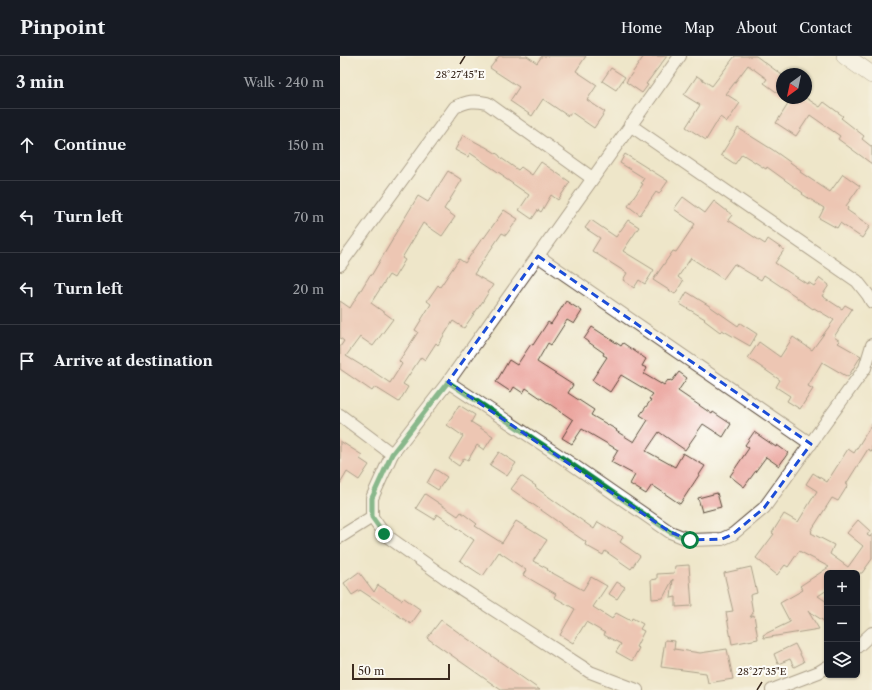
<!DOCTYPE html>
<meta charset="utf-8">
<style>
body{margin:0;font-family:"Libre Caslon Text",serif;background:#20242c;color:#f1f3f6}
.controls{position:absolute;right:12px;bottom:12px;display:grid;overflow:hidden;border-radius:6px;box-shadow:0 1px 3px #0004}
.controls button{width:36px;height:36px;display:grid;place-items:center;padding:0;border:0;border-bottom:1px solid #363941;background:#171b24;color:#f1f3f6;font:20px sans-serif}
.compass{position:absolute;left:436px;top:12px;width:36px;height:36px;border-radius:50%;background:#171b24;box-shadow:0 1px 3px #0004;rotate:213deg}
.scale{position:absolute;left:12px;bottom:10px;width:98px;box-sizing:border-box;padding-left:4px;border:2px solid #3b2a1e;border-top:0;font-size:11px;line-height:14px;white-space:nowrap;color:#3b2a1e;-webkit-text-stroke:3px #fdfcf7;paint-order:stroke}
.stop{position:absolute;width:12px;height:12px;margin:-9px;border:3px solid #0b8043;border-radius:50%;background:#fff}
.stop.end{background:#0b8043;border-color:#fff;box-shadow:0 1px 4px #0008}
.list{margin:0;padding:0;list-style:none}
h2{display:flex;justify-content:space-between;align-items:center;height:52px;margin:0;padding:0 16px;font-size:17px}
h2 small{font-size:13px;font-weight:400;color:#9ea1a6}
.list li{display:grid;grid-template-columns:26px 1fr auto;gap:12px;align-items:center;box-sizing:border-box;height:72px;padding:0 16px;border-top:1px solid #363941}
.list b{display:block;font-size:15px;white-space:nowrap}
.list em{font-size:13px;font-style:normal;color:#9ea1a6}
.icon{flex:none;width:22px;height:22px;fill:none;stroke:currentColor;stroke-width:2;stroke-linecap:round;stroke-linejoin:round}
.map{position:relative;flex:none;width:532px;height:634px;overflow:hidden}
header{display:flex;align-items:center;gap:24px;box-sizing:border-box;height:56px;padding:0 20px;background:#171b24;border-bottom:1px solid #363941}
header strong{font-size:19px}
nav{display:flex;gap:22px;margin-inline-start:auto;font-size:14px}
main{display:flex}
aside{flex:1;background:#171b24}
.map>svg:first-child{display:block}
</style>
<header>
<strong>Pinpoint</strong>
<nav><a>Home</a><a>Map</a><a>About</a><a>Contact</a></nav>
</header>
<main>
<aside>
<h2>3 min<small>Walk · 240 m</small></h2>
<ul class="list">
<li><svg class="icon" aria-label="ahead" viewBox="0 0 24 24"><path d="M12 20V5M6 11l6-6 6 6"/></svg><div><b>Continue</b></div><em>150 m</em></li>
<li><svg class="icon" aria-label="left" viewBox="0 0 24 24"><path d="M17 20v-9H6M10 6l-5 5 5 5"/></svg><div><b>Turn left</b></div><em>70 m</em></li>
<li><svg class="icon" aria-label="left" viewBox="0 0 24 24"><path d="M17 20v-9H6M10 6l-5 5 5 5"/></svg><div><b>Turn left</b></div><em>20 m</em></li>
<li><svg class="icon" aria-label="arrive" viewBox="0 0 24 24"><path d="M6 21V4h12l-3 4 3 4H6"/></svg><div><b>Arrive at destination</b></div></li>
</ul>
</aside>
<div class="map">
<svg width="532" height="634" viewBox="0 0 532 634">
<rect width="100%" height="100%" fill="#fdfcf7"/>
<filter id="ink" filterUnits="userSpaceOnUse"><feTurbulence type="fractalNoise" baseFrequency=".025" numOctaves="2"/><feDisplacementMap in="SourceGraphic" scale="8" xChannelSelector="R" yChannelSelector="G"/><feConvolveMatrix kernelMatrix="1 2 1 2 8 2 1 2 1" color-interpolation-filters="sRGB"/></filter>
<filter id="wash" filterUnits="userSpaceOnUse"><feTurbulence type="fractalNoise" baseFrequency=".012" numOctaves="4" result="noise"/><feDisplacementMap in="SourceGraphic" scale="16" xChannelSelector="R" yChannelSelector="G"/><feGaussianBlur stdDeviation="0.9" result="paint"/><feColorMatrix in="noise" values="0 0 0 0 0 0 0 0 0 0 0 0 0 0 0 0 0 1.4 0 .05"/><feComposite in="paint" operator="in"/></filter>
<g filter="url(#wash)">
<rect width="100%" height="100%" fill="#eee6c9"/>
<g id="blocks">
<g fill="#eaa09a">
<path d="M159 0H187L197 7 202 0H246L236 15 257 29 247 44 265 56 254 72 231 56 228 60 203 43 192 60 170 45 179 31 150 12Z"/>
<path d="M304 0H327L306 28 308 29 302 37 286 26Z"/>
<path d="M395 0H416L442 19V40L424 27 427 23 408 9 386 38 400 47 387 66 380 61 366 84 346 71 360 49 344 39 357 20 372 30Z"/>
<path d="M271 12 285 21 276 34 262 25Z"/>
<path d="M452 42H466L480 51 484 46 503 60 501 62 524 80 522 83 532 91V108L498 83 500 80 470 59 456 80 436 67Z"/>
<path d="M398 72 433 94 461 114 460 116 490 136 503 118 520 130 506 150 508 152 507 154 530 170 522 182 500 167 497 172 479 162 484 152 462 138 463 137 427 111 426 113 402 98 395 108 381 99Z"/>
<path d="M123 79 143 90H144L159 99 161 102 178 114 181 111 192 119 201 106 230 126 218 144 211 139 201 156 198 154 192 163 179 154 189 139 163 121 164 120 130 97 128 101 115 94Z"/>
<path d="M285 98 328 125 319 138 316 136 300 159 288 150 303 128 301 127 304 122 280 107Z"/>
<path d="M108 115 122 124 104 153 115 161 102 180 83 167 62 202 65 204 54 222 49 219 31 247 53 263 33 290 20 281 6 300 24 311 25 310 50 327 62 308 59 305 78 276 75 274 91 248 87 245 98 229 100 231 119 203 125 207 143 181 144 182 164 154 178 163 166 179 162 177 134 218 153 229 143 245 124 272 113 265 98 289 96 287 85 304 81 301 63 328 68 331 59 346 35 331 32 335 0 313V291L4 285 0 282V245L10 252 30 219 31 220 53 183H52L78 140 88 146Z"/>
<path d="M343 141 365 157 374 145 392 159 388 164 425 188 428 183 444 194 435 207 467 228 468 226 474 230 480 222 489 229 482 240 502 253 505 249 512 253 494 281 500 285 498 287 521 300 508 321 482 306 468 330 473 333 460 353 447 345 450 340 436 331 440 324 408 302 419 286 440 301 453 281 472 294 494 264 474 252 473 253 457 242V241L424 219 421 224 394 208 383 223 351 202 338 221 343 225 335 238 313 224 333 195 336 196 355 168 334 153Z"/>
<path d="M251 164 276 181 288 164 299 171 283 195 314 214 305 228 299 224 294 232 283 224 287 217 252 195 260 182 245 172Z"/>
<path d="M347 236 368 249 398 270 400 267 417 278 410 290 382 274 380 276 364 264 365 263 340 248Z"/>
<path d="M226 245 242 255 234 268 227 264 211 289 208 287 197 306 233 329 228 337 254 354 251 359 277 374 276 375 294 386 308 364 300 359 311 344 309 343 313 338 281 319 270 336 252 324 267 301 263 299 264 297 244 283 252 271 281 290 283 287 306 303 302 310 307 312 304 318 321 328V327L324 329 328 324 329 325 330 324 332 325 339 316 347 322 338 335 372 358 373 356 391 368 383 381 363 368 345 394 319 376 306 395 335 411 343 397 365 410 340 448 312 429 306 438 290 428 295 419 271 406 278 394 242 373 232 388 222 382 233 364 186 332 183 337 174 331 171 336 156 326 169 304 177 309 191 288 193 289 208 266 211 268Z"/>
<path d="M119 349 135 359 131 366 153 380 144 394 137 389 128 404 124 402 119 410 109 403 123 380 107 369Z"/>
<path d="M532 368V396L528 393 506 428 508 429 498 445 492 442 471 475 472 476 471 477 494 489 490 498 508 511 523 490 507 477 518 464 530 475 527 479 530 481 532 478V503L522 517H487V534L478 540 487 546V567L468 555 479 573 424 582 423 579 450 566 440 547 463 534 460 530 489 511 459 495 448 511 445 509 437 519 416 502 434 478 432 477 444 458 458 466 477 435 466 428 473 417 487 426 508 393 514 397Z"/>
<path d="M414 376 436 391 437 389 448 397 439 410 426 401 404 431 390 420 409 392 405 389Z"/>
<path d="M0 385 22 399 20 403 29 409 19 424 7 416 0 428Z"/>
<path d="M159 396 176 407 167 420 150 409Z"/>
<path d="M95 413 107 421 98 434 87 427Z"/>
<path d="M181 420 196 430 195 431 254 473 258 466 283 481 280 486 300 500 291 513 265 495 263 499 245 489 246 486 221 469V468L171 433Z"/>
<path d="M377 437 381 451 362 456 358 442Z"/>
<path d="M85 438 118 460 121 456 137 468 135 470 162 487 176 465 207 484 193 505 208 513 207 514 243 534 251 521 267 530 253 551 272 563 276 557 291 565 292 562 303 568 300 573 304 575 296 591 299 592 292 605 276 596 281 588 264 579 265 577 246 566 233 587 220 579 235 553 214 541 216 538 183 519 186 514 159 496 143 520 120 505 134 484 97 458 94 463 76 452Z"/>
<path d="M349 509 352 550 336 551V541L331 542 333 523 323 542 312 543 311 524 317 523V518L334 517 335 510Z"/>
<path d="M411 511 417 537 410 539 413 557 410 561 414 559 418 583 392 588 386 556 393 555 384 517Z"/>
<path d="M19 516 34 536 38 529 62 544 64 542 81 554 71 568 20 534 12 539 4 527Z"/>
<path d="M277 526 285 531 277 543 269 538Z"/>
<path d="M101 564 200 634H161L87 582Z"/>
<path d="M325 584 335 585 334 593 360 597 387 593 393 623 368 627 366 617 321 611Z"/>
<path d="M455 588 464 606 454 611 450 603 438 608 434 598Z"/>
</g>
</g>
</g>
<g filter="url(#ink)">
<use href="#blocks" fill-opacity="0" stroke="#564638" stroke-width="1"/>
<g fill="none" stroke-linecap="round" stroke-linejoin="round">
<g stroke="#564638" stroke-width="14">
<g id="street">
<path d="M290 69 517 225 528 239 532 246"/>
<path d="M198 200 471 388"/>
<path d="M0 209 115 51C128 45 134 44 147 47L252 122"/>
<path d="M108 326 220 400 330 476 350 484 382 483 393 478 424 452 525 312 532 289"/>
<path d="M0 359 52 398"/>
<path d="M0 481 32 461"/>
<path d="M517 591 532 577"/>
<path d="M297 634 250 616 117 530 44 478 32 461V442L52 398 108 326 340 0"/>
<path d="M432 634 479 616 487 611"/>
</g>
</g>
<g stroke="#564638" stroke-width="18">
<path id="secondary" d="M505 0 532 19"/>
</g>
<use href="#street" stroke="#fff" stroke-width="12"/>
<use href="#secondary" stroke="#fff" stroke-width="17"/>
</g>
</g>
<g fill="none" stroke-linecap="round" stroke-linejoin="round" filter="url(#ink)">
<path stroke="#0b8043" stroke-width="5" d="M44 478 32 461V442L52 398 108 326 220 400 330 476 350 484"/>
</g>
<path d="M0 0H532V634H0ZM198 200 471 388 424 452 393 478 382 483 350 484 330 476 108 326Z" fill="#eee6c9" fill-opacity=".55" fill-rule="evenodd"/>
<path fill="none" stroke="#1d4ed8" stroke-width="3" stroke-dasharray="8 5" stroke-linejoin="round" d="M198 200 471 388 424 452 393 478 382 483 350 484 330 476 108 326Z"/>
<path fill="none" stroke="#3b2a1e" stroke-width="1.5" d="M120 8 125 0M417 634 422 626"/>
<g font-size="10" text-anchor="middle" fill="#3b2a1e" stroke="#fdfcf7" stroke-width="4" stroke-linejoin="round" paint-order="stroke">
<text x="120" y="22">28°27'45"E</text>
<text x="422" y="619">28°27'35"E</text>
</g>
</svg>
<div class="controls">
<button>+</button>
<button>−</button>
<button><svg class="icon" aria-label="layers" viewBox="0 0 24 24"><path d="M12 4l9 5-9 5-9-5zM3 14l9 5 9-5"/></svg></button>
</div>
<svg class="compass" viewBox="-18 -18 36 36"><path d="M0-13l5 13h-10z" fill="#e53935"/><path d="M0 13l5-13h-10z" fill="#9ea1a6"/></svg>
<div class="scale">50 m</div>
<div class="stop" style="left:350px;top:484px"></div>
<div class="stop end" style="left:44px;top:478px"></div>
</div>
</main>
